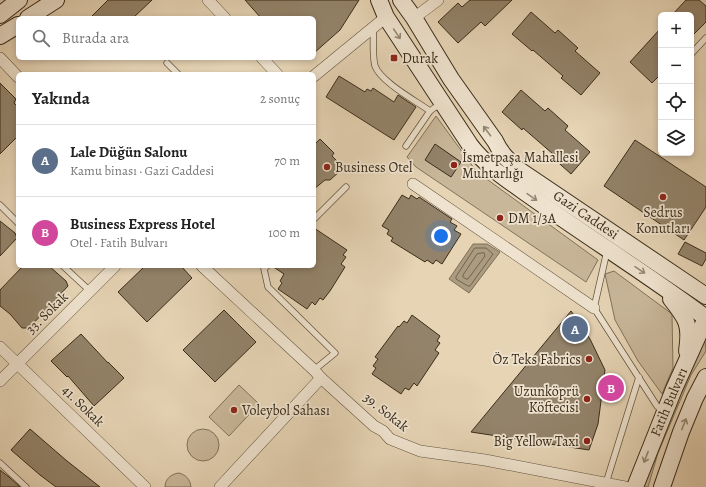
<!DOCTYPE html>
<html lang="tr">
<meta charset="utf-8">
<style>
body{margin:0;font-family:Alegreya,serif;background:#f2f2f2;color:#222}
.controls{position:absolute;right:12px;top:12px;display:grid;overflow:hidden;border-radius:6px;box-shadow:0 2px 6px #0003}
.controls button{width:36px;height:36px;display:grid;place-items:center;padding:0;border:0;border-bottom:1px solid #e0e0e0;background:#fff;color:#222;font:20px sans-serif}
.you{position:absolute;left:441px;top:236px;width:14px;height:14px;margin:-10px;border:3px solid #fff;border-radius:50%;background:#1a73e8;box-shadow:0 0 0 6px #1a73e833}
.badge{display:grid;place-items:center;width:26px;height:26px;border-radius:50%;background:#8f2418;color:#fff;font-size:13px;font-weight:700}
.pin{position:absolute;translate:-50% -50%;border:2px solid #fff;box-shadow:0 1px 4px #0006}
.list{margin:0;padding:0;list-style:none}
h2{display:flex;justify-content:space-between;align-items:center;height:52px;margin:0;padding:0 16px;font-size:17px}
h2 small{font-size:13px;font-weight:400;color:#767676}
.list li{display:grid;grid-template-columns:26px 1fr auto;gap:12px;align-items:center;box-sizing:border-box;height:72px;padding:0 16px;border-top:1px solid #e0e0e0}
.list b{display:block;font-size:15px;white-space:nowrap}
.list p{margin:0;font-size:13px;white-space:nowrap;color:#767676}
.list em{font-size:13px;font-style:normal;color:#767676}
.icon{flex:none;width:22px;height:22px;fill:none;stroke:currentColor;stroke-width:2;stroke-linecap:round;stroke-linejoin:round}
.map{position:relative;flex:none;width:706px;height:487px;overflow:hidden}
.search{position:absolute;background:#fff;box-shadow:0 2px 6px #0003;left:16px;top:16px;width:300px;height:44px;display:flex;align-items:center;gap:10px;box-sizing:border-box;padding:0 14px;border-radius:6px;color:#767676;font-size:15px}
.panel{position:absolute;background:#fff;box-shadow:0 2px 6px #0003;left:16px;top:72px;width:300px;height:196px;border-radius:6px}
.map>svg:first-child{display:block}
</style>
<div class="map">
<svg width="706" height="487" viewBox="0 0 706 487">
<rect width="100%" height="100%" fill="#e6d4b5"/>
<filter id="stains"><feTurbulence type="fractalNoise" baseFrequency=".005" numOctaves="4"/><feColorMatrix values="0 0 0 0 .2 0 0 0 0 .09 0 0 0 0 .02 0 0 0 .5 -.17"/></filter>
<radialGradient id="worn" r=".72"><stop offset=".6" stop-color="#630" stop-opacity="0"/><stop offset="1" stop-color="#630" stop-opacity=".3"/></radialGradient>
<g fill="#c9b79a" stroke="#81725a">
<path d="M436 116 477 172 598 260 586 282 416 167 407 157Z"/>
<path d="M614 271 672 314 673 368 662 394 638 361 615 320 605 274Z"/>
<path d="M705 341 706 351 691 375 677 408 658 453 648 487H643L687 373Z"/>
<path d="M239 385 259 404 229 436 209 417Z"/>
<circle cx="203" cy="445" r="16"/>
<path d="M179 473C186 475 190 479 191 487H165C165 479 171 474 179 473Z"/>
</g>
<path fill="#ab9b80" stroke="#7d6f57" d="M473 244H487L500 252 469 293 449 279Z"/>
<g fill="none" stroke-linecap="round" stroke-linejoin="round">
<g stroke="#72644c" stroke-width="1">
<path d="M475 248H486L493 254 470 286H468L456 279V277Z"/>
<path d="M484 253 485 256 468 279H466L463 277V275L477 254Z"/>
</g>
</g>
<g fill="#93836a" stroke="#392c19">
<path d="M108 0H152L133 18H90Z"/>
<path d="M245 0H359L340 30 314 53V18H261Z"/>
<path d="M470 0H512L485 26 481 22 458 43 438 22 458 3 462 7Z"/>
<path d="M686 0H699L706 6V22L691 37V15H672Z"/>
<path d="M531 12 555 33 558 30 578 48 575 51 600 73 581 95 561 78 563 76 533 50 532 51 512 34Z"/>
<path d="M661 28V74L652 83 630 62Z"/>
<path d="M339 76 365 92 367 89 371 91 373 88 394 102 398 95 416 107 394 140 326 97Z"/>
<path d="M0 83 16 99 14 103 18 107V136L0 154Z"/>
<path d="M521 90 545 111 548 108 568 126 565 130 590 152 571 174 551 156 553 154 523 128 522 130 502 112Z"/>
<path d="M320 139 334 153 332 156 340 164V171L330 180H325L314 189V145Z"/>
<path d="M635 140 706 187V207L684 240 604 186Z"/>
<path d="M435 144 461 162 451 177 425 160Z"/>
<path d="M402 195 409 199 411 195 417 199 419 197 452 219 450 222 457 226 454 230 461 234 442 264 436 260 433 264 427 260 425 262 391 241 393 238 387 234 389 230 382 226Z"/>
<path d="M0 221 15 233 17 238 0 256Z"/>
<path d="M314 228 347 250 343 255 346 257 341 264 345 267 330 291 323 300 320 298 315 305 312 302 307 309 278 289 282 283 280 281 284 274 272 266H314Z"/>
<path d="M685 242 706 253V259L702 266 678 254Z"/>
<path d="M23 266H49L66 281 68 286 29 328H22L10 314 0 306V290Z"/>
<path d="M145 266H181L192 278 147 322 118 292Z"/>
<path d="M224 310 256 342 215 382 183 350Z"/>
<path d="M571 311 590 339 605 370 598 424 589 450 471 432Z"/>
<path d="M412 315 440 336 437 341 440 343 435 350 439 353 417 386 414 383 409 390 405 388 401 394 372 374 376 368 373 366 378 359 375 357 398 326 399 327 404 321 407 323Z"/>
<path d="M81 334 108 363V362L124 378 94 406 68 376 67 377 51 361Z"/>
<path d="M30 429 67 461 100 487H56L40 475 11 450Z"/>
<path d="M0 470 9 477 20 487H0Z"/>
</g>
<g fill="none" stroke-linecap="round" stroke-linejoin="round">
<g stroke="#645640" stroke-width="7">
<g id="lane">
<path d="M373 29C374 40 372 55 375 66 381 82 416 101 430 111"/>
<path d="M691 54 706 38"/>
<path d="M167 63 178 74"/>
<path d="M406 146 430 111 441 103"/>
<path d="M0 205 18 223"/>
<path d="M314 219 346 187"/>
<path d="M607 251 594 308 657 406 663 412"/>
<path d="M63 266 90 291"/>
<path d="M267 266 264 269 268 287 335 353 314 370"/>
<path d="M0 463 26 487"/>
<path d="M606 483 639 377"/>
</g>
</g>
<g stroke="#645640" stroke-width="12">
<g id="street">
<path d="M208 0 225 18"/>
<path d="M414 18 438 0"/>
<path d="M0 58 18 77"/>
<path d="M262 58 277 74"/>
<path d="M314 76 386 17"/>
<path d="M413 184 594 308"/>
<path d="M202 266 314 370 321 378 374 426 383 431 390 439 420 451 485 460 625 487"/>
<path d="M0 347 145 487"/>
<path d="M0 381 115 266"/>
<path d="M220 487 321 378"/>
</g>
</g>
<g stroke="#392c19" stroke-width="18">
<g id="secondary">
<path d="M379 0 386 17 470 145C489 170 517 186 543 205 597 243 653 278 706 318"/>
<path d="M401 0 414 18 451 79 495 141C501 154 509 161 519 170L706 296"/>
<path d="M0 15 19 0"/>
<path d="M28 18 56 0"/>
<path d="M0 36 18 25"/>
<path d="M671 299C687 319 691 325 687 351"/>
<path d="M635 487 674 389 706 318"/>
<path d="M662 487 681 432 695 398 706 377"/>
</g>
</g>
<use href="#lane" stroke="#efe3cf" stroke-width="5.5"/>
<use href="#street" stroke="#efe3cf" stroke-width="11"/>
<use href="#secondary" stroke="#efe3cf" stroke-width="16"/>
</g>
<defs><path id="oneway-shaft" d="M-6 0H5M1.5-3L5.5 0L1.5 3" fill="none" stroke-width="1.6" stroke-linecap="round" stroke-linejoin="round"/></defs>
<g stroke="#948874">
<use href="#oneway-shaft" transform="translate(397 34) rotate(56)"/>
<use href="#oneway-shaft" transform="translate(487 131) rotate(-127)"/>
<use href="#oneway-shaft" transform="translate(532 197) rotate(35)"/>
<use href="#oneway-shaft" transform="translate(640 270) rotate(34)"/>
<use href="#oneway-shaft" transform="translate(684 424) rotate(-68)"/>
<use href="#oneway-shaft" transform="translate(646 457) rotate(111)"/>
</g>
<g fill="#8f2418" stroke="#efe3cf" stroke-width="1.5">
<rect x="390" y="54" width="8" height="8" rx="2"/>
<circle cx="454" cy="165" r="4"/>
<circle cx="327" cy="167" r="4"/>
<circle cx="663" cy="197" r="4"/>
<circle cx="500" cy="218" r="4"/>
<circle cx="589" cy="359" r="4"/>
<circle cx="587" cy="399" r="4"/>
<circle cx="234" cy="410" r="4"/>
<circle cx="587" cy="441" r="4"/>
</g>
<g text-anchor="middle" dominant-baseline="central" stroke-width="3.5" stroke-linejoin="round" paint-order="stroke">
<g font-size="14" fill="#392c19" stroke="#efe3cf" text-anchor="start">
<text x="402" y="58">Durak</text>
<text x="462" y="157">İsmetpaşa Mahallesi<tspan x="462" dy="16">Muhtarlığı</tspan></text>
<text x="335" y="167">Business Otel</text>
<text x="663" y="212" text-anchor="middle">Sedrus<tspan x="663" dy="16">Konutları</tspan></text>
<text x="508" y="218">DM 1/3A</text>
<text x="581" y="359" text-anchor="end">Öz Teks Fabrics</text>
<text x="579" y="391" text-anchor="end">Uzunköprü<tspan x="579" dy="16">Köftecisi</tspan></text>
<text x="242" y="410">Voleybol Sahası</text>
<text x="579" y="441" text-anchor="end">Big Yellow Taxi</text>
</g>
<g font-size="14" fill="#392c19" stroke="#efe3cf">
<text transform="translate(586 215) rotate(34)">Gazi Caddesi</text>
<text transform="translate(47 313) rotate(-45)">33. Sokak</text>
<text transform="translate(669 402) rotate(-67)">Fatih Bulvarı</text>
<text transform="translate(83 406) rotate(44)">41. Sokak</text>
<text transform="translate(386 412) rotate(38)">39. Sokak</text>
</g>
</g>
<rect width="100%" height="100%" filter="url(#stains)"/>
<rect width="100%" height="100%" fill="url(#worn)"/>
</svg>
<div class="controls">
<button>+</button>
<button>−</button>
<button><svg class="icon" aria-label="locate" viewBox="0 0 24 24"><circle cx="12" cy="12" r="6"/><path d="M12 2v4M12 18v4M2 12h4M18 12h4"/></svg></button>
<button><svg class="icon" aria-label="layers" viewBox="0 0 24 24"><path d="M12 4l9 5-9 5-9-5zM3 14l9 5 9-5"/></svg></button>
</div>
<div class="you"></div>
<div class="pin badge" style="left:575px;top:329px;background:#5c6f8a">A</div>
<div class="pin badge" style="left:611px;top:388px;background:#d1479c">B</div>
<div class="search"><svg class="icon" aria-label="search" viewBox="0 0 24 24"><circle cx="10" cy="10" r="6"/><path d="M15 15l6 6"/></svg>Burada ara</div>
<section class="panel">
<h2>Yakında<small>2 sonuç</small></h2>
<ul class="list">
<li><span class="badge" style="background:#5c6f8a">A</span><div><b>Lale Düğün Salonu</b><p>Kamu binası · Gazi Caddesi</p></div><em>70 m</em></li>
<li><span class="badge" style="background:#d1479c">B</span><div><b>Business Express Hotel</b><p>Otel · Fatih Bulvarı</p></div><em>100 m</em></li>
</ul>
</section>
</div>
